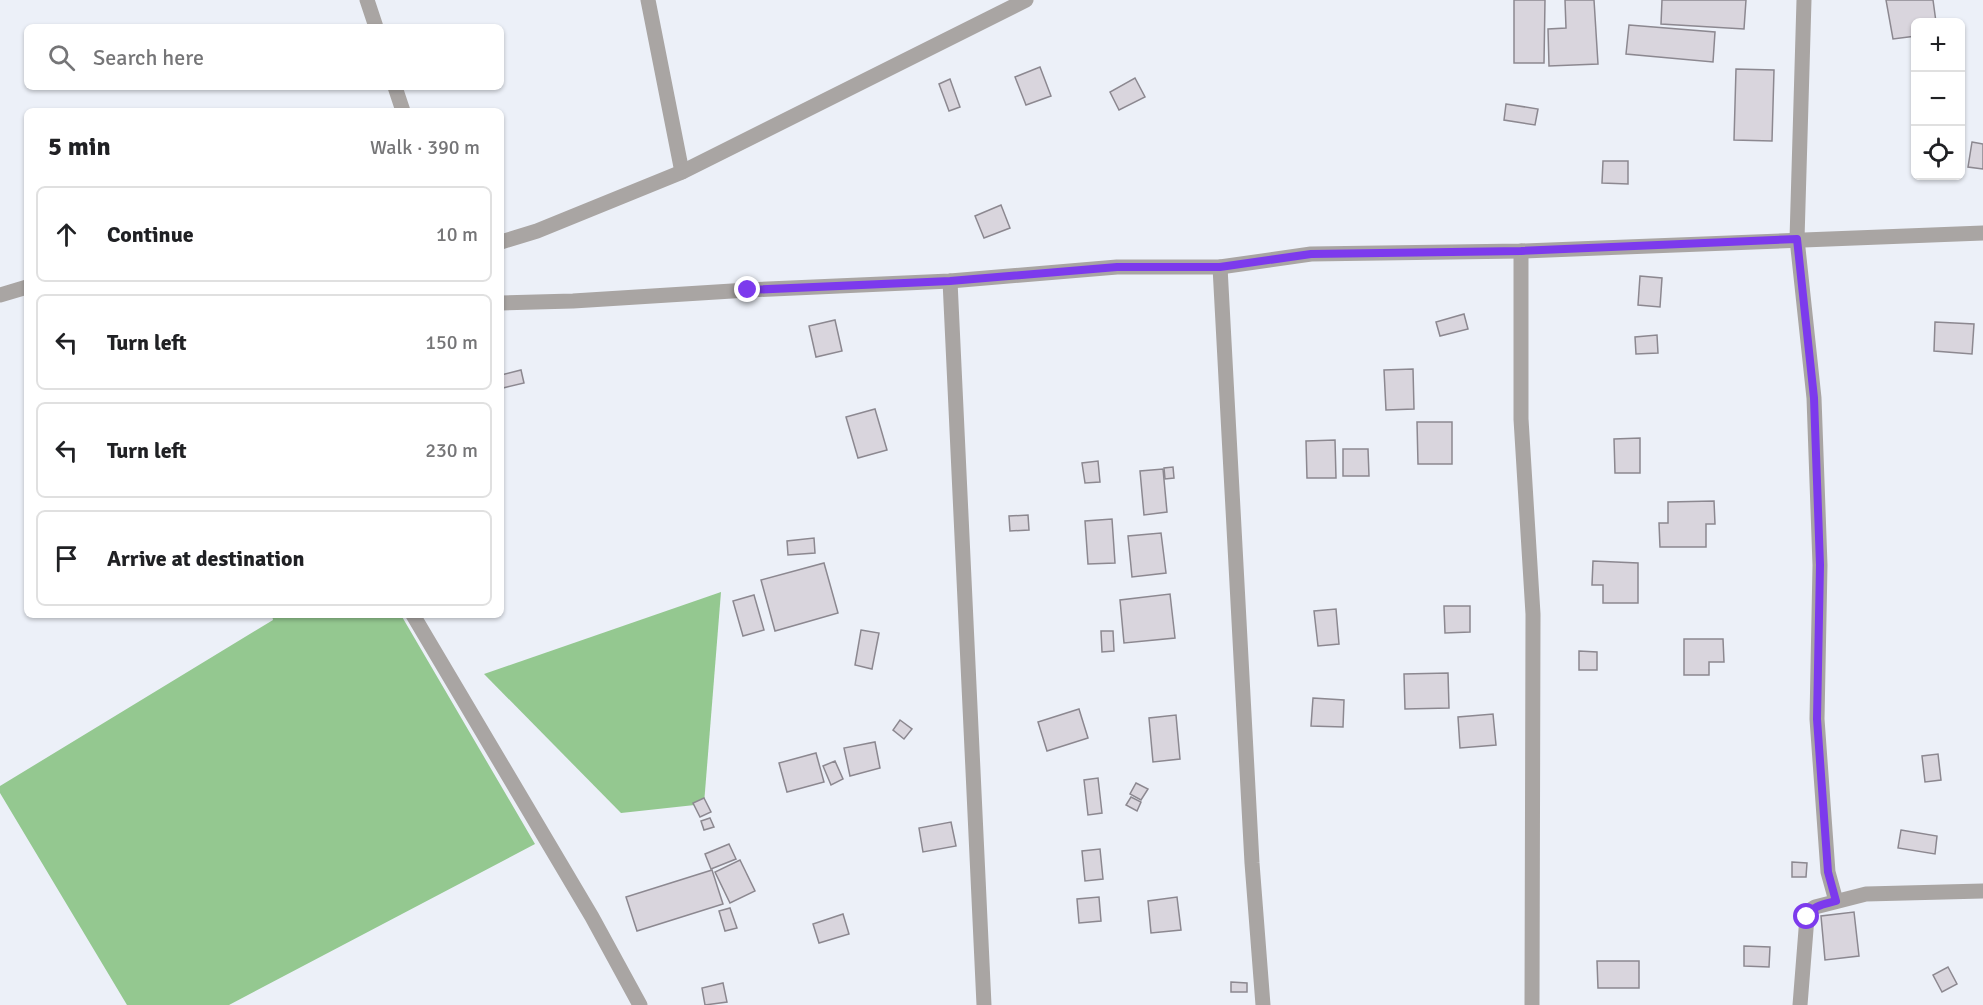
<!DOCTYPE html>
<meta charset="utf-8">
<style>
body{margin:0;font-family:Signika,sans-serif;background:#f6f6f6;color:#202124}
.controls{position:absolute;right:18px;top:18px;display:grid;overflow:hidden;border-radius:9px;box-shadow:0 2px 4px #0004}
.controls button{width:54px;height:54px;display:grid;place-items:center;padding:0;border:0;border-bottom:2px solid #e0e0e0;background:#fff;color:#202124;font:30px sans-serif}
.stop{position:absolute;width:18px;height:18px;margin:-14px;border:4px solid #7c3aed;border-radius:50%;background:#fff}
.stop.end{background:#7c3aed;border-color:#fff;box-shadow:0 2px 6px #0008}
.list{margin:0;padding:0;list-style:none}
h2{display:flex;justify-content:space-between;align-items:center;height:78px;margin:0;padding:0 24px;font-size:26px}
h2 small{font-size:20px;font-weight:400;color:#757577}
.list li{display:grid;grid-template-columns:39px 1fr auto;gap:18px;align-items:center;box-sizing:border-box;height:96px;margin:0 12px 12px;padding:0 12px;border:2px solid #e0e0e0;border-radius:9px}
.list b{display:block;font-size:22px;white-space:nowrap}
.list em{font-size:20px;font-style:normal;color:#757577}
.icon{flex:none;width:33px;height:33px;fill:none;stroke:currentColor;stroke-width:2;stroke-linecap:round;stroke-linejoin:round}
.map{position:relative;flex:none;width:1983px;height:1005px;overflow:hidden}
.search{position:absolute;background:#fff;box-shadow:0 2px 4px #0004;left:24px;top:24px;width:480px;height:66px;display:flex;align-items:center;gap:15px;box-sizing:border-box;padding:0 21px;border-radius:9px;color:#757577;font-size:22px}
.panel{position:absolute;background:#fff;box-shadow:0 2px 4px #0004;left:24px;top:108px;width:480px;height:510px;border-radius:9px}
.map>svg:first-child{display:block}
</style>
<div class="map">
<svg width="1983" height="1005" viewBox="0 0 1983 1005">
<rect width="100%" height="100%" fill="#ecf0f8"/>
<g fill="#94c890">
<path d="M721 592 704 804 621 813 484 674Z"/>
<path d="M272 615H401L535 844 229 1005H127L0 793V786L273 620Z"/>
</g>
<g fill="#d9d5dd" stroke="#8c8890" stroke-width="1.5">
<path d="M1514 0H1545L1544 63H1514Z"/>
<path d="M1565 0H1594L1598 64 1549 66 1548 29 1566 28Z"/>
<path d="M1662 0H1746L1744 29 1661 24Z"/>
<path d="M1886 0H1933L1936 22H1916V36L1893 39Z"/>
<path d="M1629 25 1715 32 1713 62 1626 54Z"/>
<path d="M1040 67 1051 96 1026 105 1015 77Z"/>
<path d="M1736 69 1774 70 1772 141 1734 140Z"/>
<path d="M1135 78 1145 97 1119 110 1110 92Z"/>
<path d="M950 79 960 107 949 111 939 84Z"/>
<path d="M1506 104 1538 109 1535 125 1504 120Z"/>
<path d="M1972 142 1983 144V169L1968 167Z"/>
<path d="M1603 161H1628V184L1602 183Z"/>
<path d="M1001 205 1010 228 984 238 975 216Z"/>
<path d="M1640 276 1662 278 1660 307 1638 305Z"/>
<path d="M1464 314 1468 329 1440 336 1436 322Z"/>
<path d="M835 320 842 351 816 357 809 326Z"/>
<path d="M1935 322 1974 324 1972 354 1934 351Z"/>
<path d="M1657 335 1658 353 1636 354 1635 337Z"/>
<path d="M1413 369 1414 409 1386 410 1384 370Z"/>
<path d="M521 370 524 383 503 388 501 375Z"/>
<path d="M875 409 887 450 858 458 846 417Z"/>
<path d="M1417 422H1452V464H1418Z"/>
<path d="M1640 438V473H1615L1614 439Z"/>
<path d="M1335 440 1336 478H1307L1306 441Z"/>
<path d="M1343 449H1368L1369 476H1343Z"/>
<path d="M1098 461 1100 482 1085 483 1082 463Z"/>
<path d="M1173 467 1174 478 1165 479 1164 468Z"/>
<path d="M1163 469 1167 512 1144 515 1140 471Z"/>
<path d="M1714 501 1715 524H1706V547H1660L1659 523H1668V502Z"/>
<path d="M1028 515 1029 530 1010 531 1009 516Z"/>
<path d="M1112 519 1115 563 1088 564 1085 521Z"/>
<path d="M1161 533 1166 573 1132 577 1128 536Z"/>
<path d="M814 538 815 553 788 555 787 541Z"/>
<path d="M1593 561 1638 563V603H1603V585H1592Z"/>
<path d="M824 563 838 613 775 631 761 580Z"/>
<path d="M1170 594 1175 638 1124 643 1120 600Z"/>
<path d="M754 595 764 630 743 636 733 601Z"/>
<path d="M1444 606H1470V632L1445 633Z"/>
<path d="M1336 609 1339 644 1318 646 1314 611Z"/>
<path d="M861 630 879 633 872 669 855 665Z"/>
<path d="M1101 631H1113L1114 651 1102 652Z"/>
<path d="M1684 639H1723L1724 662H1709V675H1684Z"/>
<path d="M1579 651 1597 652V670H1579Z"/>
<path d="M1448 673 1449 708 1405 709 1404 674Z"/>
<path d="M1313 698 1344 700 1343 727 1311 726Z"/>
<path d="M1079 709 1088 738 1047 751 1038 722Z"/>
<path d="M1493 714 1496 745 1460 748 1458 717Z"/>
<path d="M1176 715 1180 759 1153 762 1149 718Z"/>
<path d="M900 720 912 729 904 739 893 730Z"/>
<path d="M875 742 880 768 850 776 844 748Z"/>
<path d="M816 753 824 782 787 792 779 763Z"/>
<path d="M1938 754 1941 780 1925 782 1922 756Z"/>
<path d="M835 761 843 779 831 785 823 766Z"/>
<path d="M1098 778 1102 813 1088 815 1084 780Z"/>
<path d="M1136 783 1148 789 1141 800 1130 794Z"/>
<path d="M1131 797 1141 802 1137 811 1126 805Z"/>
<path d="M704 798 711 812 700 817 693 803Z"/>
<path d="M710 818 714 827 704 830 701 821Z"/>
<path d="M951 822 956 846 923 852 919 828Z"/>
<path d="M1901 830 1937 836 1935 854 1898 848Z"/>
<path d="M729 844 736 859 711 869 705 854Z"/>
<path d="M1100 849 1103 879 1085 881 1082 851Z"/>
<path d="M740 860 755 891 730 903 715 872Z"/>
<path d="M1792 862 1807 863 1806 877H1792Z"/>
<path d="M712 870 723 904 637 931 626 897Z"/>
<path d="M1099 897 1101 921 1079 923 1077 899Z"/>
<path d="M1177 897 1181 930 1151 933 1148 901Z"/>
<path d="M730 908 737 928 725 931 719 911Z"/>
<path d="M1854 912 1859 956 1825 960 1821 916Z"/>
<path d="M843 914 849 934 819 943 813 924Z"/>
<path d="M1744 946 1770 947 1769 967 1744 966Z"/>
<path d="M1597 961H1639V988H1598Z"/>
<path d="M1948 967 1957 984 1942 992 1933 975Z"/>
<path d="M1231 982 1247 983V992H1231Z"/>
<path d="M723 983 727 1002 705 1005 702 988Z"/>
</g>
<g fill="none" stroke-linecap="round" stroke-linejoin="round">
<g stroke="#a9a5a3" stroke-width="15">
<path d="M367 0 376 27"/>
<path d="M648 0 682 172"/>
<path d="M1804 0 1797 239 1814 398 1820 565 1817 719 1828 872 1836 901"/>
<path d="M395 87 403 111"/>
<path d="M501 242 537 231 682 172 1026 0"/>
<path d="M1521 251V419L1533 614 1532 1005"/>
<path d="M1220 267 1252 863 1263 1005"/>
<path d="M950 281 984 1005"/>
<path d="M0 295 27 287"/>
<path d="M501 303 573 301 748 290 950 281 1117 267H1220L1311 254 1521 251 1983 233"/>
<path d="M413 615 592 917 640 1005"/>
<path d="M1800 1005 1807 917 1809 911 1815 907 1866 894 1983 891"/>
</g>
</g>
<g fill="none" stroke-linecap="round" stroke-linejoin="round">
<path stroke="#7c3aed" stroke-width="8" d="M748 290 950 281 1117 267H1220L1311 254 1521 251 1797 239 1814 398 1820 565 1817 719 1828 872 1836 901C1825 904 1811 906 1807 917"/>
</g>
</svg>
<div class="controls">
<button>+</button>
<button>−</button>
<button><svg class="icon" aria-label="locate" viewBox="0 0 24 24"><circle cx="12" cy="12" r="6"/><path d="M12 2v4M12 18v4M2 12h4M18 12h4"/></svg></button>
</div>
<div class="stop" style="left:1807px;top:917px"></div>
<div class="stop end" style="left:748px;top:290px"></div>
<div class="search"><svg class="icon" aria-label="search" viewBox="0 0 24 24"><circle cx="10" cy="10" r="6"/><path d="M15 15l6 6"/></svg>Search here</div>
<section class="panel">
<h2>5 min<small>Walk · 390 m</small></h2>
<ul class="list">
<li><svg class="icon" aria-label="ahead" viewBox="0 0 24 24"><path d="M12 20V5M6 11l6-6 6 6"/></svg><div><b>Continue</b></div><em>10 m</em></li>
<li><svg class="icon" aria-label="left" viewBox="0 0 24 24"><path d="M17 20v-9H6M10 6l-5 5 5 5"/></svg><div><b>Turn left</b></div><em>150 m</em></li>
<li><svg class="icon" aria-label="left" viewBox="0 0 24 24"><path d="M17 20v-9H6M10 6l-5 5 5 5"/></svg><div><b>Turn left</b></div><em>230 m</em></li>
<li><svg class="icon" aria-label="arrive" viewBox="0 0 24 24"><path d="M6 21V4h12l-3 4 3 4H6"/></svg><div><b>Arrive at destination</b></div></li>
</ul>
</section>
</div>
